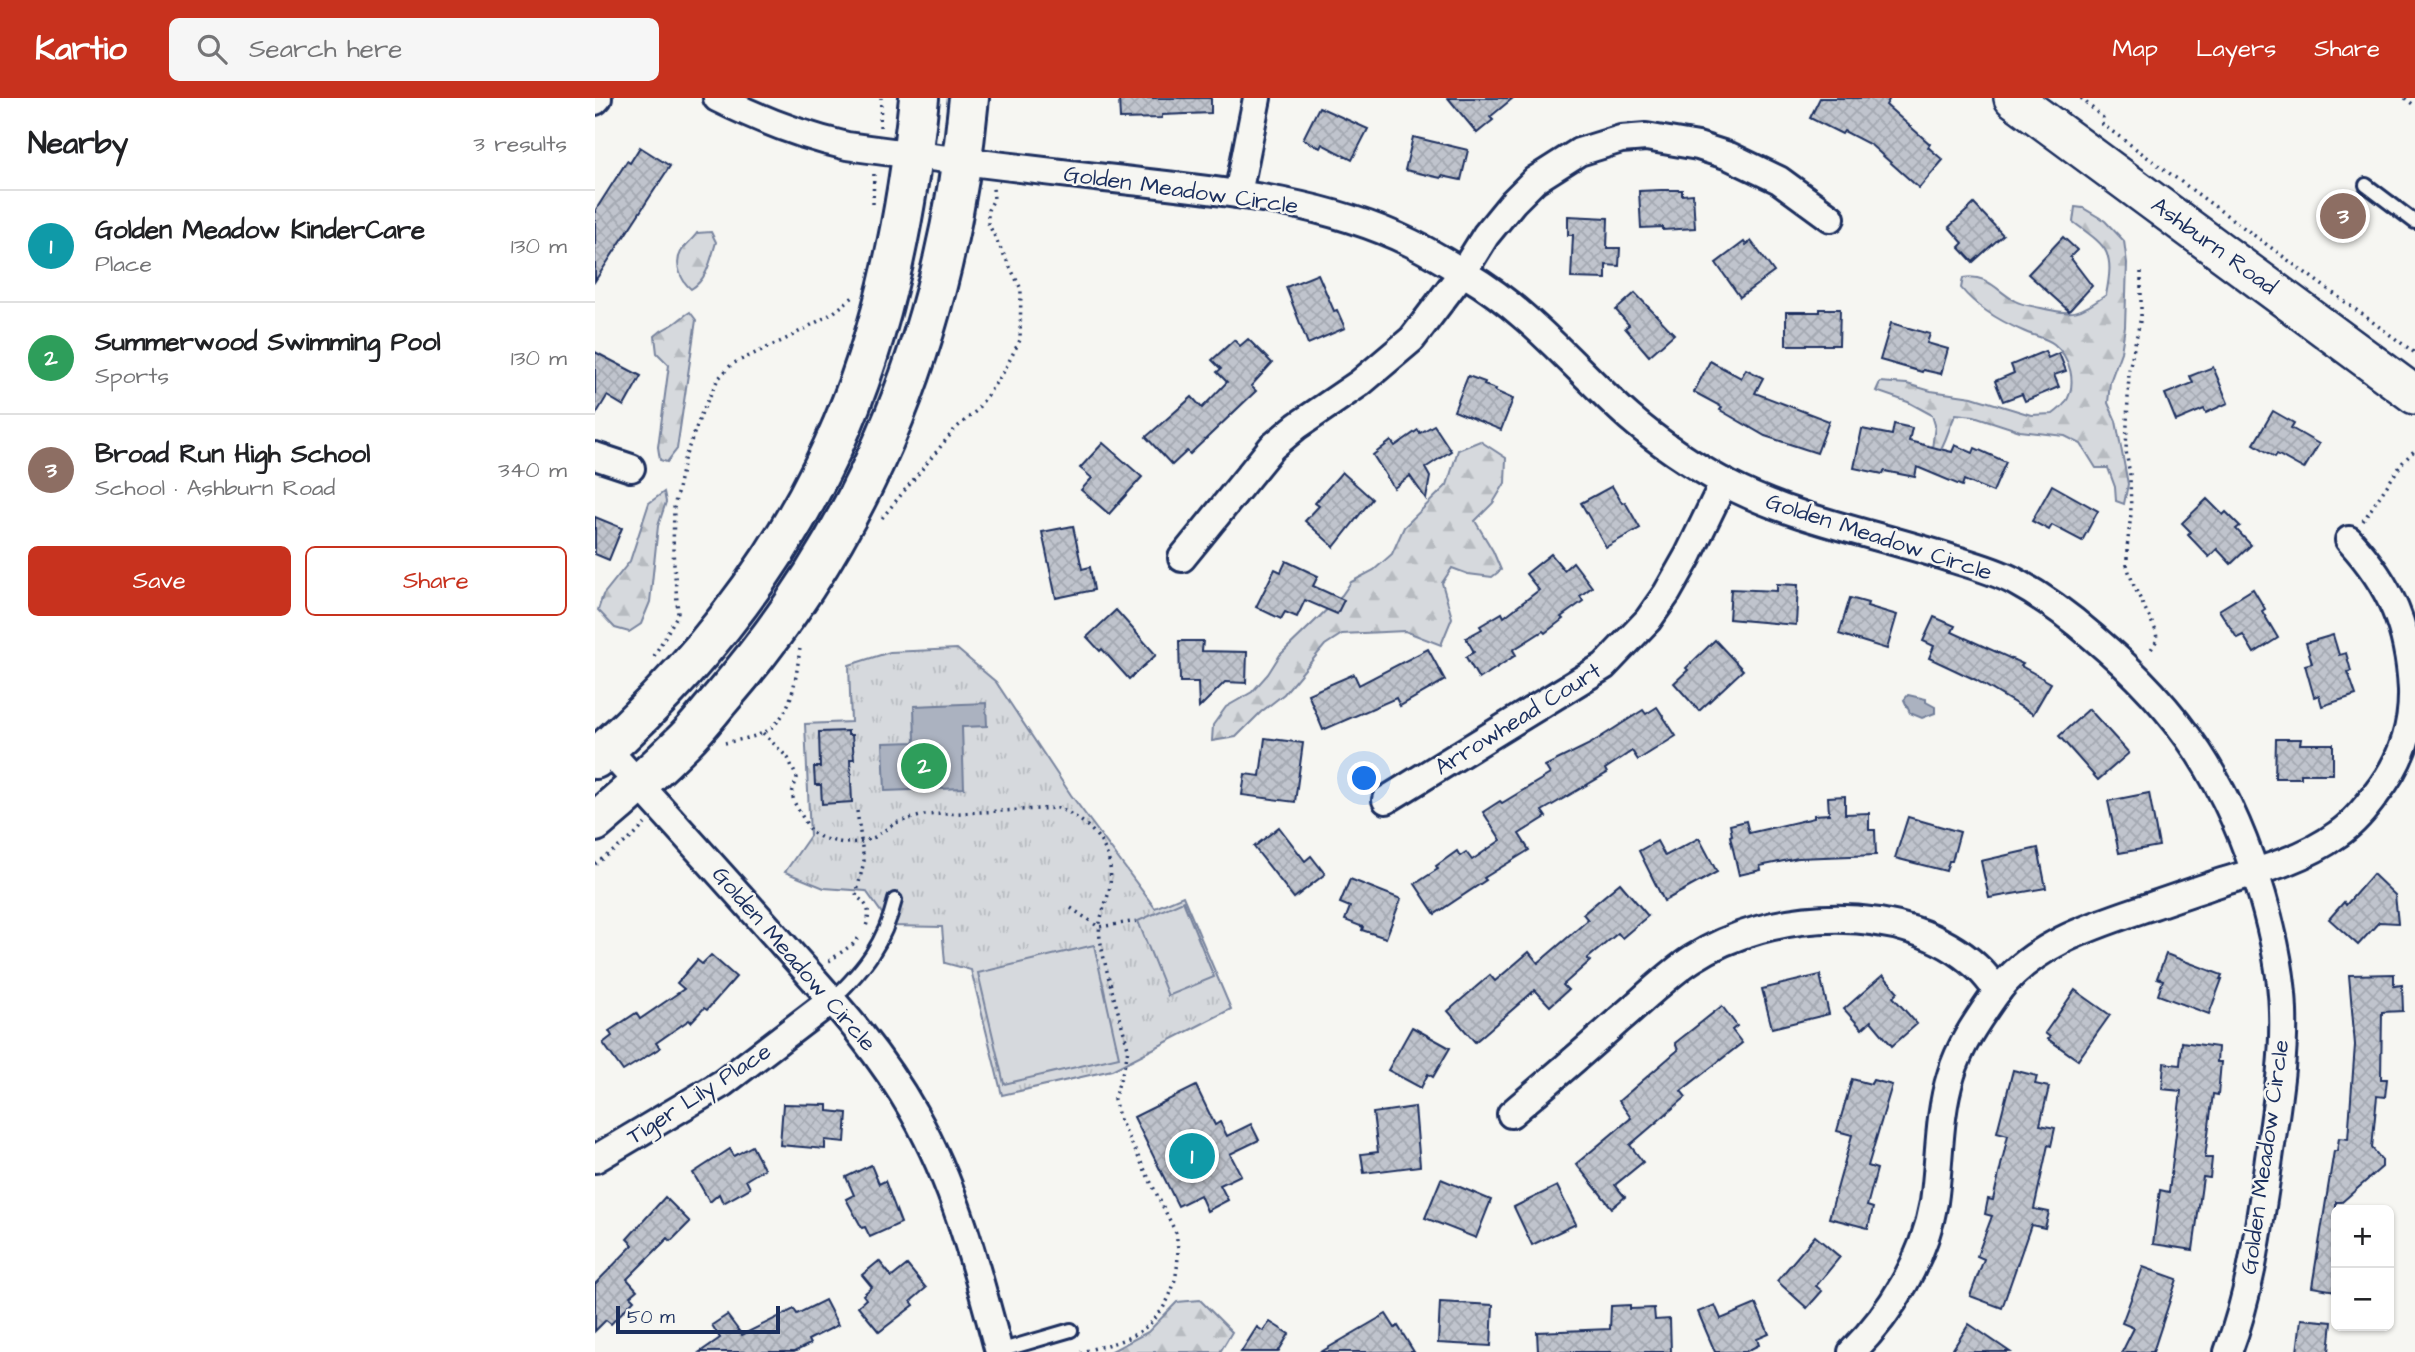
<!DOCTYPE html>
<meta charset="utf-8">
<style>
body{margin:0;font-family:"Architects Daughter",sans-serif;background:#f6f6f6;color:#202124}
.controls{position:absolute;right:21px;bottom:21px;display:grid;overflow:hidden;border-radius:10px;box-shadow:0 2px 5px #0004}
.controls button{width:63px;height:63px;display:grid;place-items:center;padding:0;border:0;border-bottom:2px solid #e0e0e0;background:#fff;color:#202124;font:35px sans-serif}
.scale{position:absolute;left:21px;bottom:18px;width:164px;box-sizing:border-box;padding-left:7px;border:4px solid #1b2f5e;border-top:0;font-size:19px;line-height:24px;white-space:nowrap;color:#1b2f5e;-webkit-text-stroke:5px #f6f6f2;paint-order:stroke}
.you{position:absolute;left:770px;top:681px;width:24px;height:24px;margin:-18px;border:5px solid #fff;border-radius:50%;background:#1a73e8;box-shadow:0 0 0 10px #1a73e833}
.badge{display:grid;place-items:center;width:46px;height:46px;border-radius:50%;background:#c8321e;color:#fff;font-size:23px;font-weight:700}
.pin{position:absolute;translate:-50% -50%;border:4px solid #fff;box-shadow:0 2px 7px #0006}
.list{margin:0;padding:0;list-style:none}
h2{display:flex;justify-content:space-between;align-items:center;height:91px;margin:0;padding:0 28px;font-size:30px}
h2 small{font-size:23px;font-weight:400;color:#757577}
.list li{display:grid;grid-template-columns:46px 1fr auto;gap:21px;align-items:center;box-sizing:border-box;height:112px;padding:0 28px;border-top:2px solid #e0e0e0}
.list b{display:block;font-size:26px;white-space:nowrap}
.list p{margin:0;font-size:23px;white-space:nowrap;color:#757577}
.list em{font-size:23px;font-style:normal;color:#757577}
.actions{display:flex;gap:14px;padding:21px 28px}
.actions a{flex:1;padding:16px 0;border:2px solid #c8321e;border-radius:10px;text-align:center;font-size:24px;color:#c8321e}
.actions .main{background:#c8321e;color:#fff}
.icon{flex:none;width:38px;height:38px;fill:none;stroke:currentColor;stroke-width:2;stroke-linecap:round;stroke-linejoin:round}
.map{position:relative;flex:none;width:1820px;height:1254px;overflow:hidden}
header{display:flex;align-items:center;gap:42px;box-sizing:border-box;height:98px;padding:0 35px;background:#c8321e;color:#fff}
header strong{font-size:33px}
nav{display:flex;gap:38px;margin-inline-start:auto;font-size:24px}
.search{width:490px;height:63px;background:#f6f6f6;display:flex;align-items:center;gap:18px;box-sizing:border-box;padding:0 24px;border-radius:10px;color:#757577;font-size:26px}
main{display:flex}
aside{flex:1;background:#fff}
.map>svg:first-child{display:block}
</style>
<header>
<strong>Kartio</strong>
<div class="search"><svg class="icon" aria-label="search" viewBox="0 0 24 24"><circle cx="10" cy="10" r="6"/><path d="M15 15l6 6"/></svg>Search here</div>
<nav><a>Map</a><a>Layers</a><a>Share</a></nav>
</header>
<main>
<aside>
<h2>Nearby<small>3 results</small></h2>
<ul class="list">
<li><span class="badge" style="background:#0f9aa8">1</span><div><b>Golden Meadow KinderCare</b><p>Place</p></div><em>130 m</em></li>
<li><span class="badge" style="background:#2e9e5b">2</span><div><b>Summerwood Swimming Pool</b><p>Sports</p></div><em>130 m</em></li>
<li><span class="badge" style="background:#8d6e63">3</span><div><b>Broad Run High School</b><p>School · Ashburn Road</p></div><em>340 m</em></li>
</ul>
<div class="actions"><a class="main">Save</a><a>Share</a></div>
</aside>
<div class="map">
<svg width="1820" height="1254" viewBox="0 0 1820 1254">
<defs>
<pattern id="grass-tufts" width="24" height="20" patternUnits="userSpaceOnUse" patternTransform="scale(1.75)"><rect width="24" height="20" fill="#d6d9dd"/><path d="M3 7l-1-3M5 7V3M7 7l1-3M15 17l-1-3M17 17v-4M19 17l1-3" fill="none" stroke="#b7bbc0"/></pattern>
<pattern id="forest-firs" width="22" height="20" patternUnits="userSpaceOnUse" patternTransform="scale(1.75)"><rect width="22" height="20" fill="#d6d9dd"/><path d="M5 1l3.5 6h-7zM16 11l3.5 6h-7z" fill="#b7bbc0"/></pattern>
<pattern id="building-cross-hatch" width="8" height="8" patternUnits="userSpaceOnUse" patternTransform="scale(1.75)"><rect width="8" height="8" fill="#c0c4cd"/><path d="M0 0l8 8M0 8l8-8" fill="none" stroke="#a4a9b2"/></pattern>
</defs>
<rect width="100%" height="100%" fill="#f6f6f2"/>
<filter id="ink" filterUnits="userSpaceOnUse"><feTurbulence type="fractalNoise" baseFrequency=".0143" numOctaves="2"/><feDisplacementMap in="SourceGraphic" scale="14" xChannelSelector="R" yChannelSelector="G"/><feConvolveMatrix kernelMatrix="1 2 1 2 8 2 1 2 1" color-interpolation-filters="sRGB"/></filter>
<g filter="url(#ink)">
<path fill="url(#grass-tufts)" stroke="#78849e" stroke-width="2" d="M362 551 401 584 476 697 560 810 588 798 636 911 517 972 407 997 376 872 350 865 347 829 296 828 271 793 229 790 190 774 215 738 210 626 256 624 254 567 295 554Z"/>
<g fill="url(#forest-firs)" stroke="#78849e" stroke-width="2">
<path d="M1480 109 1488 110 1510 123 1529 143 1532 165 1530 229 1526 254 1515 284 1513 305 1521 323 1533 386 1529 406 1521 403 1520 389 1513 370H1501L1486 346 1470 338 1425 333 1379 318 1361 316C1353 330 1352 344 1342 357L1337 351 1340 327 1337 317 1313 304 1281 293 1285 284 1312 286 1336 293 1377 299 1436 317 1458 316C1462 313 1467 309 1470 305 1483 286 1475 259 1459 246 1450 239 1438 238 1428 233 1405 223 1382 210 1366 190L1368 180C1391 175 1402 193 1420 203 1427 207 1438 208 1446 210 1480 218 1483 216 1511 197 1520 152 1512 149 1478 124Z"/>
<path d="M116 134 121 144C116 161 112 182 96 191 86 183 79 166 86 154 90 147 98 141 102 135Z"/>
<path d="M95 214 101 222 82 351 72 364 65 362 63 349 74 267 62 255 60 238C70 228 72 231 80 225 86 221 88 218 95 214Z"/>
<path d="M885 343 911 360 910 385 898 405 880 423 898 453 906 472 897 479 873 476 857 470 847 485 857 520 846 547 810 533 747 536 730 547 689 596 666 614 641 639 617 643 618 627 631 609 657 594 673 576 685 557 747 497 756 484 779 472 797 456 809 429 852 387 863 352Z"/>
<path d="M69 394 71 404 63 428 55 504 46 526 34 534 20 530 3 512 8 497 35 463 54 405Z"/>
<path d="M605 1202 637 1234 625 1254H515L553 1234 582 1204Z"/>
</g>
<g fill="#d6d9dd" stroke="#78849e" stroke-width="2">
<path d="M588 803 619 879 573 898 543 823Z"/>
<path d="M499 847 524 959 409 986 383 875Z"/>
</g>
<g fill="#abb2c0" stroke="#717e99" stroke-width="2">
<path d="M1313 597 1331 601V604L1340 609V615L1327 620 1315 615 1309 602Z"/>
<path d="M391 605 392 628 367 629 369 690 290 693 288 645 320 644 319 608Z"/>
</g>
<g fill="url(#building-cross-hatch)" stroke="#1b2f5e" stroke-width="2">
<path d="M524 0H616V15L567 17V20L525 21Z"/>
<path d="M853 0H918L895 19 898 22 882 35Z"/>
<path d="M1225 0H1295L1291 7 1335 46 1333 49 1348 62 1324 90 1276 47 1249 33 1247 36 1215 20Z"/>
<path d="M724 9 773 31 757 62 727 46 725 50 708 41Z"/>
<path d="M818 39 873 52 866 82 847 78 846 80 810 72Z"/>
<path d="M45 49 75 68 0 183V113L32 63 35 65Z"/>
<path d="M1066 92H1087V97L1098 96 1100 130 1068 132V129L1046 130 1044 93Z"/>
<path d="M1379 106 1408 137 1378 164 1364 149 1368 145 1354 129Z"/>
<path d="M973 118 1013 120 1012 150H1025L1024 168 1011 167V181L976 180 978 137H973Z"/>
<path d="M1468 139 1482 152 1475 159 1497 188 1474 213 1433 176Z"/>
<path d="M1156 143 1179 174 1145 199 1121 165 1149 144 1151 147Z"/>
<path d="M723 176 739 213 742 212 750 230 713 246 691 189Z"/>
<path d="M1040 195 1079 236 1054 258 1030 230 1034 227 1021 212Z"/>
<path d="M1225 211H1245L1244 247H1191V214H1225Z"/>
<path d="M1296 225 1335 236 1332 245 1353 251 1346 276 1328 272 1327 274 1285 262Z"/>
<path d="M653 241 677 265 656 288 661 293 595 356 592 353 577 367 551 339 597 299 607 310 632 284 622 274 626 271 617 262 639 242 645 248Z"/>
<path d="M1450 253 1453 260 1464 255 1471 273 1459 277 1464 289 1430 303 1427 296 1408 303 1400 283 1419 275 1416 267Z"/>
<path d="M0 254 46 278 29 308 12 298 0 318Z"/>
<path d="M1115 263 1146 280 1151 271 1168 280 1160 295 1234 323 1222 355 1170 338 1125 312 1127 309 1099 294Z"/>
<path d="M1618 269 1633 305 1611 315 1609 311 1581 323 1570 296 1598 285 1595 278Z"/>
<path d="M873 278 890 284 889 287 901 291 900 293 918 301 906 332 859 313Z"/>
<path d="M1678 313 1699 325 1696 330 1724 346 1709 371 1682 356 1680 359 1659 346Z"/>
<path d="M1299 326 1317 330 1314 343 1357 354 1360 347 1378 355 1380 350 1411 364 1398 394 1369 382 1367 388 1322 369 1320 379 1289 373 1288 376 1259 370 1267 331 1297 337Z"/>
<path d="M839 327 856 353 830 370 835 379 831 401 815 378 799 390 778 357 796 343 800 348 823 332 825 335Z"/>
<path d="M508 345 547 379 514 416 486 392 497 380 485 370Z"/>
<path d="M747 374 777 401 739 449 710 423 724 408 720 405Z"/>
<path d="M1457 387 1503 413 1487 443 1457 427 1454 432 1437 423Z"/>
<path d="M1017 388 1027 405 1030 404 1045 430 1011 449 986 405Z"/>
<path d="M1612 401 1628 417 1631 414 1645 428 1641 431 1656 447 1636 466 1622 451 1614 459 1593 437 1596 434 1587 425Z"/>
<path d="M0 419 27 430 14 462 0 456Z"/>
<path d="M478 428 487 471 495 469 499 492 461 500 447 434Z"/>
<path d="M956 456 969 472 978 464 997 489 985 498 988 503 966 519 968 521 950 535 948 533 918 552 921 557 884 581 871 559 879 554 871 540 887 531 885 528 907 515 909 519 944 492 931 476Z"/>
<path d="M691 463 723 478 718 488 749 502 742 516 710 502 702 519 690 514 686 521 661 509 680 471 686 474Z"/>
<path d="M1182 486 1203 487 1201 527 1134 521 1136 491 1182 493Z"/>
<path d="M1658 491 1670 511 1667 513 1683 540 1659 555 1648 537 1642 540 1624 512Z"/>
<path d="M1255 500 1273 505 1272 508 1302 517 1292 551 1244 536Z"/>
<path d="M521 512 561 557 534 581 507 551 505 553 492 539Z"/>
<path d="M1339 519 1360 528 1357 534 1428 566 1426 568 1456 585 1438 616 1381 582 1334 560 1339 548 1328 543Z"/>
<path d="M1738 537 1744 557 1751 555 1756 573 1753 574 1761 597 1727 608 1724 597 1719 599 1710 567 1717 565 1711 545Z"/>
<path d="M1120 542 1148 572 1104 613 1079 585 1093 572 1091 570Z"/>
<path d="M584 543H608L607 553 652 554 651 585 630 584 604 610 603 584H585Z"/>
<path d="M833 551 850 582 805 608 801 600 728 632 713 596 759 576 764 587Z"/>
<path d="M1062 609 1081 638 1043 662 1037 653 1010 671 1012 675 947 713 951 719 924 736 934 752 889 780 891 782 840 816 820 786 843 771 841 768 862 753 865 758 871 754 877 762 906 742 888 714 905 703 907 705 955 676 950 668 995 646 1048 612 1051 616Z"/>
<path d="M1494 611 1534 655 1503 682 1464 638Z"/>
<path d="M253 633V637H257L259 661H255L257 704 227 706 226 687H220L219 669H225L224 634Z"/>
<path d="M670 640 708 645 700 704 647 697 650 676 665 678Z"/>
<path d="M1681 641H1706L1705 646H1738V676H1706V680H1680Z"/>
<path d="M1554 695 1564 748 1524 755 1513 703Z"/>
<path d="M1250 698V716L1274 715V732H1280L1281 757 1203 760 1165 768 1166 772 1144 777 1135 738 1137 737 1135 727 1151 723 1154 735 1219 720V717L1234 716 1233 699Z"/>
<path d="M1313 719 1365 734 1357 763H1354L1351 773 1300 760Z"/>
<path d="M684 729 710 763 716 758 730 776 699 800 659 749Z"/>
<path d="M1104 740 1122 774 1069 803 1044 753 1062 743 1070 758Z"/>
<path d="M1443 750 1451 790 1394 800 1386 763Z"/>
<path d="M1778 776 1800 797 1803 825 1784 824 1763 847 1734 821 1749 804 1751 807Z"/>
<path d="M755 781 806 801 791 840 767 832 768 829 750 822 755 809 745 805Z"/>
<path d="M1025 785 1053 818 1027 840 1023 835 992 861 995 863 968 887 973 892 955 908 940 892 880 944 853 913 895 877 900 883 934 854 943 865 993 822 988 816Z"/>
<path d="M1571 856 1627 877 1625 881H1627L1614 916 1563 897 1568 882 1562 880Z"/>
<path d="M116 857 141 879 112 912 109 910 96 924 94 922 61 945 65 950 28 973 8 945 17 938 14 933 41 915 45 921 89 891 82 885 102 862 107 866Z"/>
<path d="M1799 876V888L1807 887 1808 913 1787 914 1786 981H1792L1790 999 1782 998 1777 1050 1787 1062V1069L1747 1104H1741V1193L1717 1189 1739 1053H1742L1744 1040 1753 1041 1760 947 1754 877Z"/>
<path d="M1225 877 1234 916 1177 930 1167 891Z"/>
<path d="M1288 877 1303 894 1298 899 1322 926 1297 948 1276 923 1267 931 1249 911Z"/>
<path d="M1480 892 1515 917 1483 962 1453 941 1455 939 1450 935Z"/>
<path d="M1127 908 1142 928 1137 932 1147 945 1086 993 1091 999 1035 1047 1048 1064 1020 1087 1030 1099 1017 1110 981 1066 1036 1020 1024 1003 1083 952 1080 945Z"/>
<path d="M817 929 855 950 838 979 833 976 826 990 793 972Z"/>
<path d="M1587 944 1623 949 1622 964H1626L1623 997 1618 996 1610 1060H1617L1615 1080 1608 1079 1598 1152 1558 1146 1565 1092 1574 1094 1586 993 1567 991 1569 965 1585 967Z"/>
<path d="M1418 972 1442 978 1440 986 1454 989 1445 1027 1460 1030 1456 1048 1453 1047 1439 1111 1454 1114 1450 1130 1436 1127 1407 1210 1375 1198 1389 1161 1382 1158 1397 1118 1390 1116 1393 1101 1398 1102 1413 1037 1402 1034Z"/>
<path d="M1257 981 1276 986 1278 982 1297 987 1273 1068 1282 1071 1272 1108 1278 1110 1273 1130 1234 1120 1257 1037 1242 1033Z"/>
<path d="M601 988 620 1027 625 1024 632 1038 656 1026 664 1042 635 1056 646 1077 625 1087 633 1102 612 1113 605 1097 583 1108 539 1019Z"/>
<path d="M188 1006 233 1007V1013L252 1015 250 1044 230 1042V1051L185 1047Z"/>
<path d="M820 1009 825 1068 769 1075 766 1056 783 1054 778 1015Z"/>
<path d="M157 1048 169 1071 151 1082 155 1090 128 1105 124 1096 115 1104 98 1075 135 1051 139 1058Z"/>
<path d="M276 1067 284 1086 290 1083 306 1125 275 1139 270 1129 267 1130 251 1101 259 1097 251 1079Z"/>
<path d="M846 1081 896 1102 881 1140 830 1120Z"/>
<path d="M962 1088 981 1126 937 1147 919 1109Z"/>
<path d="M70 1099 95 1124 76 1143 73 1140 32 1181 42 1192 35 1198 39 1202 16 1226 11 1222 0 1233V1186L38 1147 32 1141Z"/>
<path d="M1220 1138 1245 1159 1221 1188 1227 1193 1212 1210 1182 1183Z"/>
<path d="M284 1163 297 1179 312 1167 331 1190 316 1203 319 1207 284 1234 263 1208 271 1201 268 1197 277 1189 267 1177Z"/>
<path d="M1548 1169 1582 1181 1558 1254H1527L1539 1230 1527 1225Z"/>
<path d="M230 1202 243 1227 213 1242 215 1246 199 1254H105L125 1240 117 1227 132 1217 147 1237 199 1211 202 1216Z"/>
<path d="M845 1204 898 1207 896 1248 843 1245Z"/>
<path d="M1161 1206 1174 1236 1162 1241 1164 1247 1150 1254H1120L1103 1214 1120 1207 1126 1221Z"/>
<path d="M1035 1207V1211L1059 1210 1060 1222 1075 1221 1076 1254H943L942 1234 1015 1231 1016 1208Z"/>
<path d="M791 1216 800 1230 803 1228 819 1254H726Z"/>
<path d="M1706 1221 1737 1224 1734 1254H1702Z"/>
<path d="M675 1224 694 1236 683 1254H646L662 1229 668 1233Z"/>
<path d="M1374 1226 1415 1254H1356Z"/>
</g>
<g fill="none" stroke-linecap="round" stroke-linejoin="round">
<g stroke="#1b2f5e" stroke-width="18">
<g id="lane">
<path d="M1771 87 1820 124"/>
<path d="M238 901C270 870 289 846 300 802"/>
<path d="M404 1253 476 1232"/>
</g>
</g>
<g stroke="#1b2f5e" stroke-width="32">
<g id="street">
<path d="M122 0C164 21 207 38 252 48 338 60 424 70 510 80 612 92 722 99 816 145 835 154 854 166 872 177 935 214 980 271 1034 319 1064 345 1097 367 1132 386 1203 423 1283 436 1358 461 1378 467 1400 473 1419 483 1447 498 1474 518 1498 539 1586 613 1635 687 1667 797 1678 835 1687 874 1688 913 1690 967 1679 1021 1672 1075 1663 1136 1655 1196 1633 1254"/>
<path d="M0 3 3 0"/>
<path d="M643 96 662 0"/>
<path d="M0 358 36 370"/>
<path d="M587 460 677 349 702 328 765 285 817 241 868 174 891 137 918 104 940 82 984 54 1026 41 1051 39 1103 48 1134 58 1184 82 1236 120"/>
<path d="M11 650C72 717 133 784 192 851 240 905 283 951 319 1015 361 1089 382 1172 404 1254"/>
<path d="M791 702 1009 568 1053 522 1072 495 1093 458 1129 384"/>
<path d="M916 1016C952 985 989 954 1024 922 1048 902 1071 878 1097 861 1176 810 1310 802 1382 869 1390 876 1396 885 1403 893"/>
<path d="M0 1061 128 985 238 901"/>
<path d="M1257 1254C1297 1214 1329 1161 1339 1104 1345 1062 1343 1018 1356 977 1365 946 1384 920 1402 894 1439 845 1500 827 1556 808 1580 800 1605 791 1630 783 1668 772 1711 760 1743 736 1759 725 1770 711 1781 696 1805 666 1818 631 1817 592 1814 530 1796 488 1754 442"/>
</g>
</g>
<g stroke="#1b2f5e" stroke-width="42">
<path id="secondary" d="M1418 0 1820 297"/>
</g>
<g stroke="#1b2f5e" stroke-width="44">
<g id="primary">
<path d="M0 661C92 579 174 480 228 369 285 255 311 126 324 0"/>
<path d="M0 724C31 698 61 671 90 642 104 628 116 612 128 598 277 425 353 226 374 0"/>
</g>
</g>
<g stroke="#1b2f5e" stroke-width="3.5" stroke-dasharray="2 5" stroke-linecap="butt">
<path d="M1486 0 1508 20 1507 26 1820 255"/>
<path d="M1810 0 1820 8"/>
<path d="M285 29 286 0"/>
<path d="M278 106 279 75"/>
<path d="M1546 174V219L1534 272 1531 353 1535 377 1536 416 1532 450V468L1539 488 1561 533 1562 542 1555 553"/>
<path d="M287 420 360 331 381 313 408 275 425 242 426 191 393 125V112L399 101 398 90"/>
<path d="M1768 423 1808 364 1820 352"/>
<path d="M59 558 83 516 78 453 79 410 89 362 107 314 123 281 137 266 193 240 238 215 258 199"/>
<path d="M168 635 193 660 202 680 197 695 199 704 216 734 229 741 249 745 266 744 280 739 300 725 329 717 463 710C499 725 522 754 514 793 510 810 502 823 505 840 511 877 524 914 533 950L531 963 519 1001 525 1022 581 1135C587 1169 579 1206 551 1229 535 1243 507 1248 486 1254"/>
<path d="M130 645C142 642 157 640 168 635 198 620 201 579 205 550"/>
<path d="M262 713 269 763 261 798C275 808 276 815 270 831"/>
<path d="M0 766 39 738 50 726"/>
<path d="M476 810 504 829 543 823"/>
<path d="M234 863 258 846 266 837"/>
</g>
<use href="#lane" stroke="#f6f6f2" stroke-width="12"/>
<use href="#street" stroke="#f6f6f2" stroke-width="26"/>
<use href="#secondary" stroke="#f6f6f2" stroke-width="37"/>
<use href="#primary" stroke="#f6f6f2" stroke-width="38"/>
</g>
</g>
<g text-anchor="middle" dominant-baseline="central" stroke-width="5" stroke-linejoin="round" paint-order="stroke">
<g font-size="23" fill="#1b2f5e" stroke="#f6f6f2">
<text transform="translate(586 92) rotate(8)">Golden Meadow Circle</text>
<text transform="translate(1619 148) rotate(36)">Ashburn Road</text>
<text transform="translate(1284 439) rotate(18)">Golden Meadow Circle</text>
<text transform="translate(923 621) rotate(-32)">Arrowhead Court</text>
<text transform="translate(199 861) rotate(49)">Golden Meadow Circle</text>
<text transform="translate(104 996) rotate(-33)">Tiger Lily Place</text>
<text transform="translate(1670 1059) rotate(-82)">Golden Meadow Circle</text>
</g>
</g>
</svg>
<div class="controls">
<button>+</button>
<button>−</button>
</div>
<div class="scale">50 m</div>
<div class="you"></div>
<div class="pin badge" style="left:597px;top:1058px;background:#0f9aa8">1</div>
<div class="pin badge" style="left:329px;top:668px;background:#2e9e5b">2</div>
<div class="pin badge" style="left:1748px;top:118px;background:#8d6e63">3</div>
</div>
</main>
